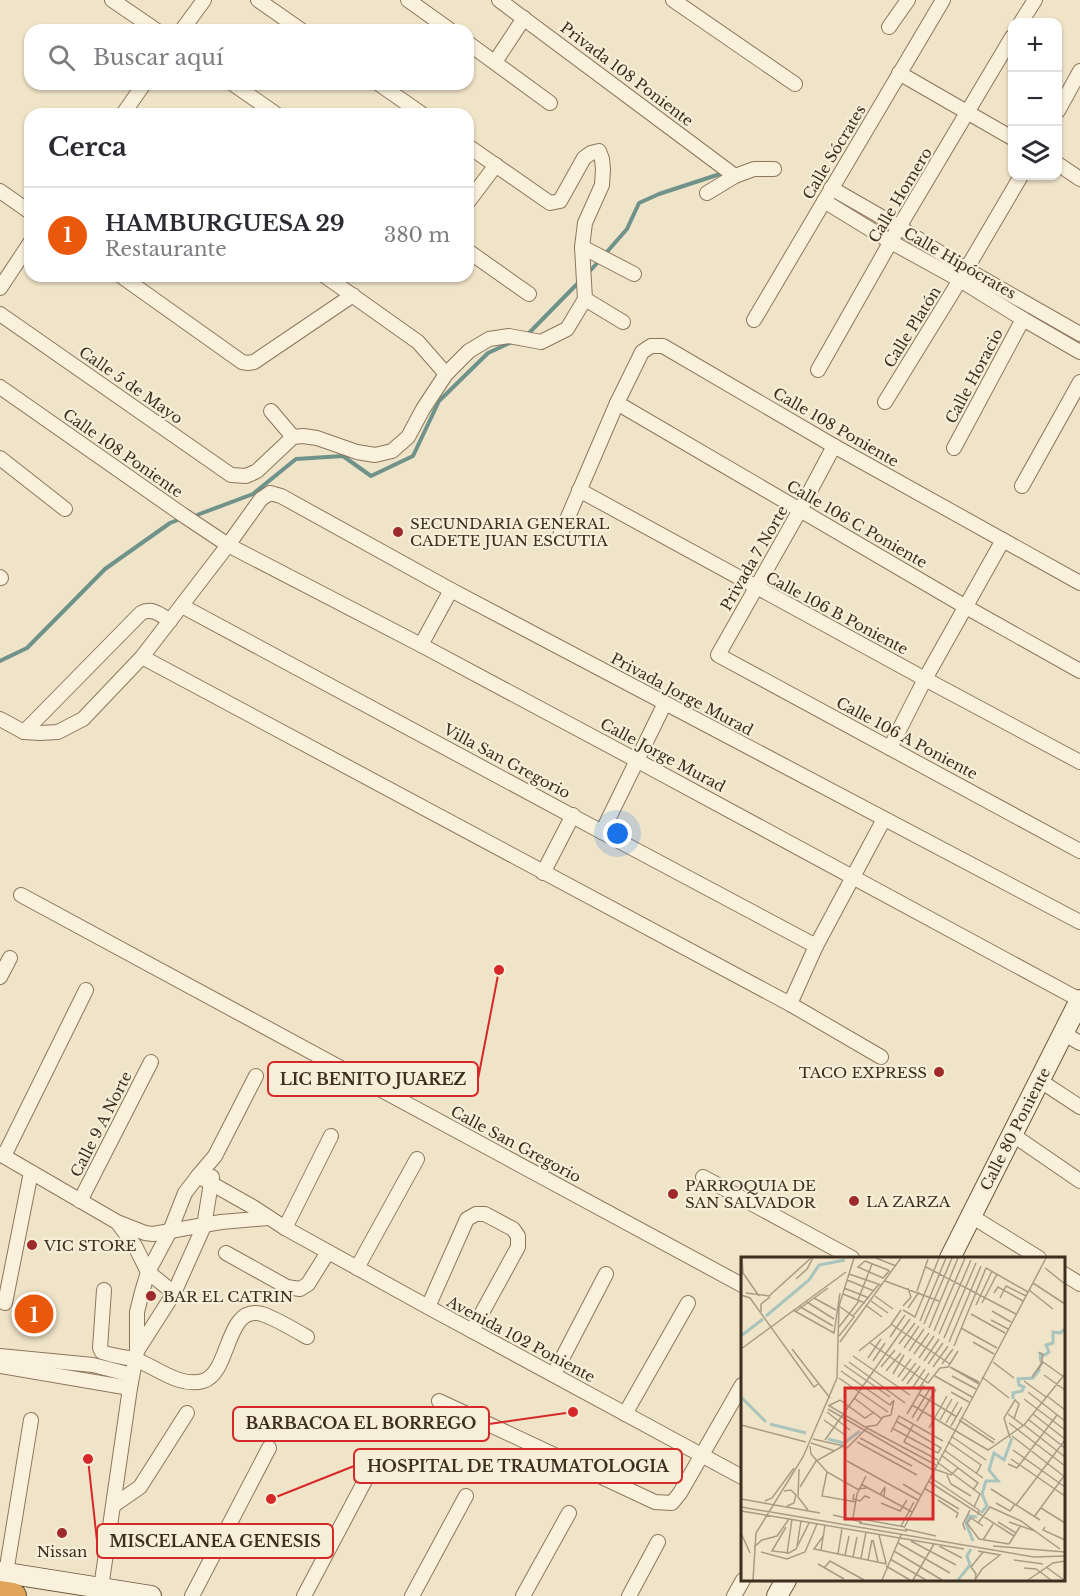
<!DOCTYPE html>
<html lang="es">
<meta charset="utf-8">
<style>
body{margin:0;font-family:"Libre Baskerville",serif;background:#f2f2f3;color:#2b2b33}
.controls{position:absolute;right:18px;top:18px;display:grid;overflow:hidden;border-radius:12px;box-shadow:0 2px 4px #0004}
.controls button{width:54px;height:54px;display:grid;place-items:center;padding:0;border:0;border-bottom:2px solid #e1e1e2;background:#fff;color:#2b2b33;font:30px sans-serif}
.you{position:absolute;left:618px;top:834px;width:21px;height:21px;margin:-15px;border:4px solid #fff;border-radius:50%;background:#1a73e8;box-shadow:0 0 0 9px #1a73e833}
.badge{display:grid;place-items:center;width:39px;height:39px;border-radius:50%;background:#ea580c;color:#fff;font-size:20px;font-weight:700}
.pin{position:absolute;translate:-50% -50%;border:3px solid #fff;box-shadow:0 2px 6px #0006}
.list{margin:0;padding:0;list-style:none}
h2{display:flex;justify-content:space-between;align-items:center;height:78px;margin:0;padding:0 24px;font-size:26px}
h2 small{font-size:20px;font-weight:400;color:#7c7c81}
.list li{display:grid;grid-template-columns:39px 1fr auto;gap:18px;align-items:center;box-sizing:border-box;height:96px;padding:0 24px;border-top:2px solid #e1e1e2}
.list b{display:block;font-size:22px;white-space:nowrap}
.list p{margin:0;font-size:20px;white-space:nowrap;color:#7c7c81}
.list em{font-size:20px;font-style:normal;color:#7c7c81}
.icon{flex:none;width:33px;height:33px;fill:none;stroke:currentColor;stroke-width:2;stroke-linecap:round;stroke-linejoin:round}
.map{position:relative;flex:none;width:1080px;height:1596px;overflow:hidden}
.search{position:absolute;background:#fff;box-shadow:0 2px 4px #0004;left:24px;top:24px;width:450px;height:66px;display:flex;align-items:center;gap:15px;box-sizing:border-box;padding:0 21px;border-radius:18px;color:#7c7c81;font-size:22px}
.panel{position:absolute;background:#fff;box-shadow:0 2px 4px #0004;left:24px;top:108px;width:450px;height:174px;border-radius:18px}
.map>svg:first-child{display:block}
</style>
<div class="map">
<svg width="1080" height="1596" viewBox="0 0 1080 1596">
<rect width="100%" height="100%" fill="#f0e4c8"/>
<g fill="none" stroke-linecap="round" stroke-linejoin="round">
<g stroke="#6f938a" stroke-width="4">
<path d="M606 253 627 229 639 203 659 194 720 174"/>
<path d="M588 273 599 261"/>
<path d="M529 333 580 281"/>
<path d="M197 515 253 494 296 459 343 456 371 476 413 456 439 401 488 353 514 341"/>
<path d="M0 661 27 648 105 569 170 523 180 519"/>
</g>
<g stroke="#8d765c" stroke-width="16">
<g id="street">
<path d="M112 0 156 30"/>
<path d="M258 0 301 30"/>
<path d="M408 0 450 30"/>
<path d="M499 0 735 176"/>
<path d="M673 0 795 84"/>
<path d="M1021 22 1035 0"/>
<path d="M889 27 908 0"/>
<path d="M182 30 204 0"/>
<path d="M468 43 550 103"/>
<path d="M495 62 524 18"/>
<path d="M899 73 1012 138"/>
<path d="M233 84 276 114"/>
<path d="M379 84 422 114"/>
<path d="M1058 111 1080 71"/>
<path d="M123 114 144 84"/>
<path d="M1058 164 1080 179"/>
<path d="M831 188 899 227 966 269 1080 334"/>
<path d="M0 191 30 212"/>
<path d="M707 193 735 176 754 169H774"/>
<path d="M824 201 891 242 960 280 1023 319 1080 352"/>
<path d="M468 202 496 165"/>
<path d="M582 247 634 274"/>
<path d="M468 251 529 294"/>
<path d="M121 276 242 362 248 363 254 362 353 295"/>
<path d="M325 276 418 342 446 374"/>
<path d="M0 288 30 243"/>
<path d="M585 299 623 322"/>
<path d="M0 314 231 475 246 476 257 471 293 437 303 436 317 438 357 452 375 455 392 451 408 437 423 409 446 374 469 351 489 339 509 336 541 342 567 329 585 299 582 247 585 223 602 185 603 169 602 159 599 151 591 153 584 158 560 201 550 203 468 146"/>
<path d="M754 320 943 0"/>
<path d="M818 370 899 227 1012 37"/>
<path d="M0 387 183 515 228 545 421 645 638 761 1080 1000"/>
<path d="M885 402 960 280 1021 176"/>
<path d="M617 403 966 607 1080 671"/>
<path d="M271 411 293 437"/>
<path d="M834 446 800 510 718 655 1080 851"/>
<path d="M954 448 1023 319"/>
<path d="M0 458 65 509"/>
<path d="M1022 486 1080 382"/>
<path d="M579 490 925 679 1080 762"/>
<path d="M559 538 617 403 642 352 651 346H663L834 446 1080 583"/>
<path d="M0 577 1 578"/>
<path d="M182 606 602 832 816 946"/>
<path d="M421 645 451 590"/>
<path d="M142 657 790 1004 881 1057"/>
<path d="M0 719 24 732 40 733 58 732 83 719 142 657 228 545 261 499 270 493 281 496 451 590 1080 922"/>
<path d="M24 732 141 613C152 607 161 615 170 621"/>
<path d="M890 748 925 679 1003 540"/>
<path d="M602 832 665 703"/>
<path d="M543 873 573 815"/>
<path d="M21 895 742 1285"/>
<path d="M0 977 10 958"/>
<path d="M790 1004 816 946 884 819"/>
<path d="M1063 1033 1080 1043"/>
<path d="M1039 1080 1080 1107"/>
<path d="M1013 1135 1080 1181"/>
<path d="M0 1154 117 1222 145 1233 153 1234 221 1222 268 1218"/>
<path d="M4 1156 86 990"/>
<path d="M198 1176 253 1207 285 1228 428 1307 742 1477"/>
<path d="M703 1177 852 1258"/>
<path d="M80 1201 151 1062"/>
<path d="M971 1216 1039 1258"/>
<path d="M118 1223 135 1246 148 1272 174 1293"/>
<path d="M285 1228 331 1136"/>
<path d="M226 1253 287 1287 300 1289 308 1284 328 1252"/>
<path d="M357 1268 417 1159"/>
<path d="M1064 1274 1080 1284"/>
<path d="M104 1290 100 1348 102 1352C113 1356 123 1357 134 1359 155 1366 179 1388 203 1381 231 1373 225 1304 262 1314 274 1318 295 1330 307 1337"/>
<path d="M5 1303 31 1172"/>
<path d="M428 1307 467 1219 476 1214H485L513 1229 518 1236V1247L472 1331"/>
<path d="M137 1351 174 1293 204 1226 212 1177"/>
<path d="M0 1356 93 1365 132 1375"/>
<path d="M0 1366 130 1388"/>
<path d="M554 1374 606 1274"/>
<path d="M439 1401 655 1502 672 1503 680 1493 742 1385"/>
<path d="M625 1414 688 1303"/>
<path d="M114 1505 140 1487 187 1413"/>
<path d="M6 1573 31 1420"/>
<path d="M101 1588 130 1388 137 1351V1312L142 1292 148 1272 170 1231 185 1193 198 1176 215 1156 256 1076"/>
<path d="M192 1596 269 1448"/>
<path d="M304 1596 378 1456"/>
<path d="M412 1596 466 1496"/>
<path d="M523 1596 569 1513"/>
<path d="M629 1596 658 1542"/>
<path d="M734 1596 743 1580"/>
</g>
</g>
<g stroke="#6f573f" stroke-width="22">
<g id="secondary">
<path d="M950 1258 1080 1000"/>
<path d="M0 1572 151 1596"/>
<path d="M777 1596 786 1580"/>
</g>
</g>
<g stroke="#5b4430" stroke-width="28">
<path id="highway" d="M0 1594 13 1596"/>
</g>
<use href="#street" stroke="#faf1dc" stroke-width="14"/>
<use href="#secondary" stroke="#faf1dc" stroke-width="20"/>
<use href="#highway" stroke="#e0a458" stroke-width="26"/>
</g>
<g fill="#9e2a2b" stroke="#f7eed8" stroke-width="2">
<circle cx="398" cy="532" r="6"/>
<circle cx="939" cy="1072" r="6"/>
<circle cx="673" cy="1194" r="6"/>
<circle cx="854" cy="1201" r="6"/>
<circle cx="32" cy="1245" r="6"/>
<circle cx="151" cy="1296" r="6"/>
<circle cx="62" cy="1533" r="6"/>
</g>
<g text-anchor="middle" dominant-baseline="central" stroke-width="4.5" stroke-linejoin="round" paint-order="stroke">
<g font-size="15" fill="#3d2e20" stroke="#f7eed8">
<text transform="translate(627 74) rotate(37)">Privada 108 Poniente</text>
<text transform="translate(834 152) rotate(-59)">Calle Sócrates</text>
<text transform="translate(900 195) rotate(-59)">Calle Homero</text>
<text transform="translate(960 263) rotate(30)">Calle Hipócrates</text>
<text transform="translate(912 327) rotate(-58)">Calle Platón</text>
<text transform="translate(974 376) rotate(-62)">Calle Horacio</text>
<text transform="translate(131 385) rotate(35)">Calle 5 de Mayo</text>
<text transform="translate(836 427) rotate(30)">Calle 108 Poniente</text>
<text transform="translate(123 453) rotate(35)">Calle 108 Poniente</text>
<text transform="translate(857 524) rotate(30)">Calle 106 C Poniente</text>
<text transform="translate(754 558) rotate(-60)">Privada 7 Norte</text>
<text transform="translate(837 613) rotate(28)">Calle 106 B Poniente</text>
<text transform="translate(682 694) rotate(28)">Privada Jorge Murad</text>
<text transform="translate(907 738) rotate(28)">Calle 106 A Poniente</text>
<text transform="translate(663 755) rotate(28)">Calle Jorge Murad</text>
<text transform="translate(507 761) rotate(28)">Villa San Gregorio</text>
<text transform="translate(101 1124) rotate(-63)">Calle 9 A Norte</text>
<text transform="translate(1015 1129) rotate(-63)">Calle 80 Poniente</text>
<text transform="translate(516 1144) rotate(28)">Calle San Gregorio</text>
<text transform="translate(521 1339) rotate(28)">Avenida 102 Poniente</text>
</g>
<g font-size="15" fill="#3d2e20" stroke="#f7eed8" text-anchor="start">
<text x="410" y="523">SECUNDARIA GENERAL<tspan x="410" dy="17">CADETE JUAN ESCUTIA</tspan></text>
<text x="927" y="1072" text-anchor="end">TACO EXPRESS</text>
<text x="685" y="1185">PARROQUIA DE<tspan x="685" dy="17">SAN SALVADOR</tspan></text>
<text x="866" y="1201">LA ZARZA</text>
<text x="44" y="1245">VIC STORE</text>
<text x="163" y="1296">BAR EL CATRIN</text>
<text x="62" y="1551" text-anchor="middle">Nissan</text>
</g>
</g>
<g transform="translate(741 1257)">
<rect width="324" height="324" fill="#f0e4c8"/>
<path fill="none" stroke="#a9c4bc" stroke-width="3" d="M25 59 68 23 78 8 104 3M0 79 22 62M300 105 299 97 304 98 308 95 305 88 312 86V75L319 76 324 72M0 140 25 165M272 142V136L281 134 283 130 278 128 277 122 292 121 299 112M29 167 65 176M87 182 103 186 119 174M240 256 246 249 241 237 245 224H257L248 213 253 196 263 203 271 181M232 284 225 266 228 259 236 260M217 323 229 308 226 299 230 292"/>
<path fill="none" stroke="#a89b85" stroke-width="1.5" d="M1 1 2 16 18 39M135 1 155 9M124 4 147 13 148 14 142 21 117 10ZM185 10 275 57M245 11 287 35M304 11 324 27M108 17 140 28M55 22 66 12 72 1M106 23 133 34M144 24 198 44M292 26 324 47M103 31 128 41M288 33 312 52M176 34 187 2M5 36 28 39 70 1M253 36 257 30 282 44M102 37 124 46M0 38 9 41 73 130 77 127M134 39 152 52M73 41 95 53M259 41 265 29 285 39M117 43 131 7M130 44 147 56M66 45 93 62M241 46 256 17M235 48 251 14M58 49 92 69M126 49 141 60M162 49 170 40 167 31M167 51 178 35M52 53 93 76 99 36M162 53 174 60 198 1M251 54 270 65M20 55V47L29 40M54 55 87 31M230 57 264 76M112 59 138 27M250 63 267 72M179 64 205 1M150 67 209 107M183 67 211 1M98 70 118 44M188 71 217 1M220 71 256 91M193 74 224 1M198 77 230 3M98 79 113 60 98 49M149 80 164 58M203 81 235 6M99 85 160 1M208 85 240 9M232 85 253 97M129 86 187 126 199 111 207 110 217 94M158 87 174 66M213 89 245 11M163 91 178 69M0 92 105 15M51 92 89 141M118 94 149 69 160 53M168 94 183 72M173 97 188 76M112 99 169 138M127 101 140 82M178 101 193 79M132 104 144 86M183 104 198 82M108 105 164 146M252 105 273 121M187 107 202 86M201 107 212 92M103 108 149 140M140 110 154 93M192 110 207 89M297 113 302 105 323 120M100 114 149 148 152 144M145 114 160 96M152 117 163 98M303 118 324 133M194 119 231 140M211 119 235 132M157 120 170 102M241 120 268 141M291 120 300 107 302 98 298 95M98 121 147 155M161 124 175 106M283 124 305 140M166 127 179 109M238 127 209 110 238 125M172 130 184 112M177 133 188 116M210 135 228 145M287 135 324 164M178 137 216 160M306 139 324 153M113 141 141 162M283 142 324 173M87 148 124 170 136 168 142 160 150 158 153 143M89 148 99 143 124 161 133 155M171 148 247 193 283 168 324 117M87 152 192 213M86 155 109 173M166 157 183 128M267 157 283 169M292 157 324 182M220 160 254 183M171 161 190 130M83 163 104 178M199 163 211 142M218 163 253 186M288 163 324 191M176 164 195 132M205 166 217 145M268 166 324 209M0 168 65 185M172 168 163 185 197 203M283 168 324 200M210 169 221 150M151 171 197 196 200 191 155 164M188 171 206 139M150 175 158 159 202 184M210 179 245 203M271 179 324 220M119 181 171 209M269 181 263 161 274 143 278 147 273 162M72 182 103 189M84 183 169 62M116 185 176 218M207 185 240 208 235 217M70 186 94 194M69 189 70 197 86 215 116 232 126 231M106 191 126 171 195 208M203 193 242 221M272 193 324 230M200 198 237 226 232 233M270 202 324 239M106 204 177 243M196 205 239 237 233 250M267 207 276 211 316 158M58 212 57 240 67 253M193 212 210 218 217 211M86 215 81 239 115 245M206 218 210 227 230 239M189 220 238 253 237 258M187 224 273 279M120 227 171 255M162 227 180 238M59 230 75 204 102 189M183 231 218 252M250 232 299 263M43 234 50 233 55 238 53 246 46 249M113 237 112 242 119 244 124 239 129 241M139 238 144 230 143 240M0 242 79 256M197 243 217 256 215 261M24 244 31 241 53 211M140 246 159 254 166 243M255 246 269 254 274 247M275 248 324 183M0 250 293 300 324 299M300 251 324 266M0 254 48 262M92 258 121 265M293 260 323 219M112 261 116 237 125 219M48 262 223 292M120 262 164 270M257 265 275 276M268 265 294 274M118 266 166 274M237 266 249 250 280 264 319 292M160 269 173 245M242 269 230 261 226 266 238 282 268 287M45 270 31 294 48 296 55 292 68 266M304 270 302 273 324 283M163 271 305 1M164 272 195 279M224 273 222 267 229 253M0 276 9 296M83 278 73 292 146 307M138 278 145 306M132 283 137 305M242 283 252 267M170 284 215 308M157 286 209 316M268 287 280 268M56 289 60 264M198 289 221 301M252 289 324 295M13 290 21 283 36 279 48 262M80 293 84 268M153 294 201 323M20 295 46 302 64 295 76 267M46 297 51 262M97 297 101 271M104 298 108 279M112 300 116 280M120 301 125 275M149 302 185 323M127 303 131 283M273 303 302 307M77 307 103 322M145 309 169 323M305 310 323 323M83 311 89 304 123 323M283 311 295 312 310 323M12 323 15 276 62 200 96 121 98 49 113 1M141 323 160 278M172 323 193 287M234 323 241 312 259 298 237 294M234 323 235 317 230 310 242 295M287 323 312 306 324 304"/>
<path fill="#d62828" fill-opacity="0.15" stroke="#d62828" stroke-width="3" d="M104 131H192V262H104Z"/>
<rect width="324" height="324" fill="none" stroke="#3d2e20" stroke-width="3"/>
</g>
<path fill="none" stroke="#d62828" stroke-width="2" d="M499 970L478 1079M573 1412L489 1424M271 1499L354 1466M88 1459L97 1541"/>
<g fill="#d62828" stroke="#f7eed8" stroke-width="2">
<circle cx="499" cy="970" r="6"/>
<circle cx="573" cy="1412" r="6"/>
<circle cx="271" cy="1499" r="6"/>
<circle cx="88" cy="1459" r="6"/>
</g>
<g fill="#f7eed8" stroke="#d62828" stroke-width="2">
<rect x="268" y="1062" width="210" height="34" rx="6"/>
<rect x="233" y="1407" width="256" height="34" rx="6"/>
<rect x="354" y="1449" width="328" height="34" rx="6"/>
<rect x="97" y="1524" width="236" height="34" rx="6"/>
</g>
<g font-size="16" text-anchor="middle" font-weight="bold" fill="#3d2e20">
<text x="373" y="1085">LIC BENITO JUAREZ</text>
<text x="361" y="1429">BARBACOA EL BORREGO</text>
<text x="518" y="1472">HOSPITAL DE TRAUMATOLOGIA</text>
<text x="215" y="1547">MISCELANEA GENESIS</text>
</g>
</svg>
<div class="controls">
<button>+</button>
<button>−</button>
<button><svg class="icon" aria-label="layers" viewBox="0 0 24 24"><path d="M12 4l9 5-9 5-9-5zM3 14l9 5 9-5"/></svg></button>
</div>
<div class="you"></div>
<div class="pin badge" style="left:34px;top:1314px">1</div>
<div class="search"><svg class="icon" aria-label="search" viewBox="0 0 24 24"><circle cx="10" cy="10" r="6"/><path d="M15 15l6 6"/></svg>Buscar aquí</div>
<section class="panel">
<h2>Cerca<small></small></h2>
<ul class="list">
<li><span class="badge">1</span><div><b>HAMBURGUESA 29</b><p>Restaurante</p></div><em>380 m</em></li>
</ul>
</section>
</div>
